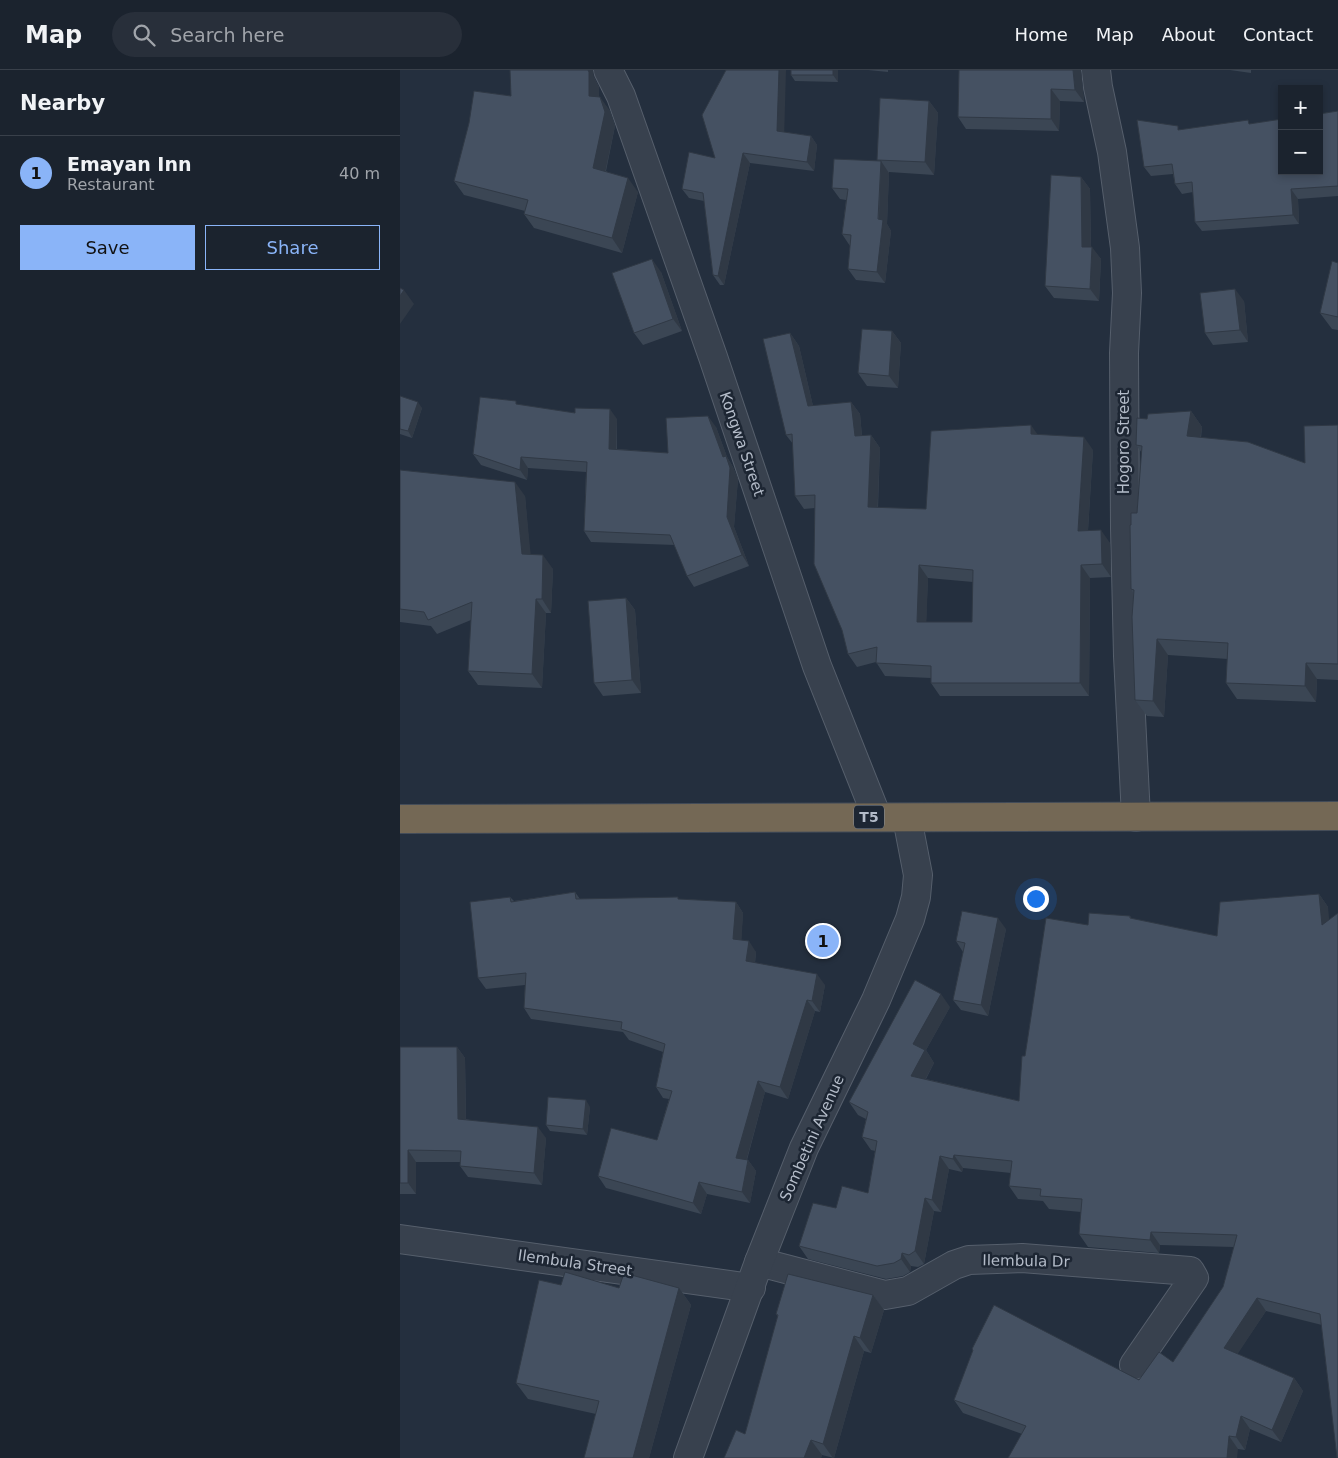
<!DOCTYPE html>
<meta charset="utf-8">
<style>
body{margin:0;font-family:"DejaVu Sans",sans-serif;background:#282f3a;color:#f1f3f6}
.controls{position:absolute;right:15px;top:15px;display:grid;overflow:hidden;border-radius:0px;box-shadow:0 2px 8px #0003}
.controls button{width:45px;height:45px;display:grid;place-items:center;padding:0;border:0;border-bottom:1px solid #39404a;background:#1b232e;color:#f1f3f6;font:25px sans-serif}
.you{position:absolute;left:635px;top:828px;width:18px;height:18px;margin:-12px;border:4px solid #fff;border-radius:50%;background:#1a73e8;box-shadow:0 0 0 8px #1a73e833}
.badge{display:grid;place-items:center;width:32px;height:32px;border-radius:50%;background:#8ab4f8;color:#111;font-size:16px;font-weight:700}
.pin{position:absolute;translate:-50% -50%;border:2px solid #fff;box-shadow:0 1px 5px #0006}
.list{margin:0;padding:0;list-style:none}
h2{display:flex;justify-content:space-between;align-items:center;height:65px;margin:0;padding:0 20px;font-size:21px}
h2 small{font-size:16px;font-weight:400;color:#a0a4aa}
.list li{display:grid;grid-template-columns:32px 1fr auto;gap:15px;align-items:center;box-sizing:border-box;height:75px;padding:0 20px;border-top:1px solid #39404a}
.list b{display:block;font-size:19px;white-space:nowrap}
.list p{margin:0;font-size:16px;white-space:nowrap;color:#a0a4aa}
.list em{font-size:16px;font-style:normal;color:#a0a4aa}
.actions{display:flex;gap:10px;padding:15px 20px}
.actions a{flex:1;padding:11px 0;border:1px solid #8ab4f8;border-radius:0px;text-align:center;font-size:18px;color:#8ab4f8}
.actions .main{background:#8ab4f8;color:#111}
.icon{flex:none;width:28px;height:28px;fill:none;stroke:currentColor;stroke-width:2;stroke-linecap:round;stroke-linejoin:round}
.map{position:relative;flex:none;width:938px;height:1388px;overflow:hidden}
header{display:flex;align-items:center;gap:30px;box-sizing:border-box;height:70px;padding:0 25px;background:#1b232e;border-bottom:1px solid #39404a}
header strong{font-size:24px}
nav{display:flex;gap:28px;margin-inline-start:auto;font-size:18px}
.search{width:350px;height:45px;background:#282f3a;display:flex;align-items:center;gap:12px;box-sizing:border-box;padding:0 18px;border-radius:28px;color:#a0a4aa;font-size:19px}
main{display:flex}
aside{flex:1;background:#1b232e}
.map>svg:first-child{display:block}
</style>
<header>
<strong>Map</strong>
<div class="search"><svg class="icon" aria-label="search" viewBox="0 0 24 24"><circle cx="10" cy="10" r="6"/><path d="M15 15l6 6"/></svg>Search here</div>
<nav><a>Home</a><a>Map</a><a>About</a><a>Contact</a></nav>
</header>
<main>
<aside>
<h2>Nearby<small></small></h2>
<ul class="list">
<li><span class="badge">1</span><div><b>Emayan Inn</b><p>Restaurant</p></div><em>40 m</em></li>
</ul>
<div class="actions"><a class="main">Save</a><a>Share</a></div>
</aside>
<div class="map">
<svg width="938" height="1388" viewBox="0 0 938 1388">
<rect width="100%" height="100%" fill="#242f3e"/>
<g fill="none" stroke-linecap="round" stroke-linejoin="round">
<g stroke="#565f6c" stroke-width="30">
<g id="street">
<path d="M208 0 221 26 313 287 417 596 477 747"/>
<path d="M696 0 698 17 712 82 725 178 727 223 724 283 725 458 728 586 736 747"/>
<path d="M0 1169 351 1218"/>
<path d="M359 1192 485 1225 508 1221 554 1195 569 1190 622 1188 790 1201 794 1208 734 1295"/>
<path d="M288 1388 359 1192 404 1078 476 930 510 849 516 827 518 805 507 748"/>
</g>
</g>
<g stroke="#434c59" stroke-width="30">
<path id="highway" d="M0 749 938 746"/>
</g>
<use href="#street" stroke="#38414e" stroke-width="28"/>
<use href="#highway" stroke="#746855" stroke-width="28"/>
</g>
<g fill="#3b4654" fill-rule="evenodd">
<path d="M391 0H438V12L395 11 391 5Z"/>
<path d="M468 0H488V2Z"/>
<path d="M559 0H681L684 32 660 31 659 61 566 59 558 47Z"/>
<path d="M830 0H851V3Z"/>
<path d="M194 7 199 17V27L210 41 215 56 206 101 238 122 222 183 134 158 124 144 125 141 64 125 54 111 111 26Z"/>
<path d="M529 31 538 43 534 105 489 102 487 154 491 161 485 213 456 210 448 199 450 176 442 164 446 130 440 129 432 118 478 91 477 90Z"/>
<path d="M938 41V126L898 129 899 154 802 161 795 152 793 122 782 124 775 114 773 104 751 106 744 97 781 60 851 54Z"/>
<path d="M384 62 411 66 417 75 414 101 350 93 324 215H320L313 205 304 131 289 128 282 119 315 88Z"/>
<path d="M681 107 690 119 691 177 701 189 699 231 654 228 645 216Z"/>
<path d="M938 193V260L932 259 920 243Z"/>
<path d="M261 202 282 261 243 275 234 263Z"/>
<path d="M844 231 848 272 813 275 805 263Z"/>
<path d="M492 261 501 273 498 318 467 316 458 303Z"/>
<path d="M390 263 399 276 413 336 451 332 460 344 462 366 471 365 480 378 478 438 526 439 637 365 693 380 688 461 710 473 711 507 690 508 689 626H540L531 613V608L485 606 476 592 457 597 448 584 415 438 404 439 395 426 393 374 386 365ZM528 508 573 512 572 552H526Z"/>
<path d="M0 326 22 338 12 368 0 364Z"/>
<path d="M119 335 217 349V379L268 383 316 357 327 387 333 397 338 409 334 457 349 496 294 517 287 506 275 475 191 472 184 461 186 402 128 398 127 410 81 395 73 384Z"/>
<path d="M791 341 802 357 801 368 905 393 938 355V610L917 609 916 632 837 629 826 613 828 589 768 585 764 647 747 646 735 630 733 523 731 519V455L737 443 742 383 736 375 747 349Z"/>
<path d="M0 400 125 426 130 485 153 499 151 543H146L142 618 78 615 68 601 71 550 37 564 31 556 0 552Z"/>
<path d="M226 528 235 540 241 623 203 626 194 613Z"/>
<path d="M175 822 180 829H280L336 832 343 843 341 870 356 882 355 893 425 915 420 942 415 941 388 1029 365 1022 347 1090H348L356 1101 350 1133 307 1124 301 1144 206 1118 198 1106 257 1070 269 1029 263 1028 256 1017 263 982 229 970 223 962 131 949 124 938 125 915 86 919 78 908 110 827 114 831Z"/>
<path d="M919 824 928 837 922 1255 866 1241 837 1284 894 1308 903 1321 881 1372 850 1359 845 1380 838 1379 622 1364 563 1343 554 1330 573 1281 572 1279 739 1310 773 1292 823 1217 834 1177 760 1175 759 1183 688 1177 679 1164 681 1142 649 1139 643 1131 618 1129 609 1116 611 1103 563 1098 562 1102 549 1099 541 1142 534 1141 524 1194 518 1197 511 1196 510 1202 503 1206 486 1209 408 1189 399 1176 436 1138 468 1123 475 1081 471 1080 462 1067 466 1049 458 1045 449 1032 550 937 526 980 534 993 526 1009 619 1031 625 986 688 855 730 846 732 849 817 866Z"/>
<path d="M606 859 588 946 561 940 553 930 563 882 556 871Z"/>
<path d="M0 977H57L65 988 66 1049 146 1068 142 1115 68 1107 60 1096V1092H16V1124H0Z"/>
<path d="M190 1037 187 1065 150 1061 146 1055Z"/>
<path d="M161 1215 219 1218H279L291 1235 249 1388H184L196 1344 128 1329 116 1313Z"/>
<path d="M473 1225 484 1240 471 1283 464 1281 434 1388 422 1385 421 1388H324L345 1364 378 1247 376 1244Z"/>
</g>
<g fill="#303945">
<path d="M188 0H193L194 7 199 17V40L189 26Z"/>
<path d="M379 0H386L384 70 377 61Z"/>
<path d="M433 0H438V12L433 5Z"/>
<path d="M673 0H681L684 32 675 20Z"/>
<path d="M651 19 660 31 659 61 651 49Z"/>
<path d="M200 27 210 41 215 56 203 112 193 98Z"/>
<path d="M529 31 538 43 534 105 525 92Z"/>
<path d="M411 66 417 75 414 101 407 92Z"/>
<path d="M343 83 350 93 324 215 318 206Z"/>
<path d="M481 91 489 103 487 154 491 161 485 213 477 202Z"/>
<path d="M681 107 690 119 691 189 682 177Z"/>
<path d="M228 108 238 122 222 183 212 168Z"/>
<path d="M891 119 898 129 899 154 893 145Z"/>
<path d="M692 177 701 189 699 231 690 219Z"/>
<path d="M252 189 261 202 282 261 273 249Z"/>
<path d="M835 219 844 231 848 272 840 260Z"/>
<path d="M4 220 14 234 0 254V226Z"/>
<path d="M492 261 501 273 498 318 489 306Z"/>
<path d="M390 263 399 276 416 349 408 336Z"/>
<path d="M18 332 22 338 12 368 8 361Z"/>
<path d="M451 332 460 344 463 379 455 366Z"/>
<path d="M210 339 217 349 216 390 209 379Z"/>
<path d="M791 341 802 357 798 383 787 366Z"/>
<path d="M308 346 316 357 327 387 333 397 338 409 334 457 349 496 342 485 327 447 323 387Z"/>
<path d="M631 355 640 368 631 364Z"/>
<path d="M471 365 480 378 477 450 468 437Z"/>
<path d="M684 367 693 380 687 474 678 461Z"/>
<path d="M121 387 128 398 127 410 120 400Z"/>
<path d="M115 412 125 426 132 498 122 484Z"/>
<path d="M701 460 710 473 711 507 702 494Z"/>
<path d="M143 485 153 499 151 543 142 529Z"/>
<path d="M519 495 528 508 526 564 517 552Z"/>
<path d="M681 495 690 508 689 626 680 613Z"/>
<path d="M226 528 235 540 241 623 232 610Z"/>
<path d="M136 529 146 543 142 618 132 604Z"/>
<path d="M757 569 768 585 764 647 753 631Z"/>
<path d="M906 593 917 609 916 632 905 616Z"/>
<path d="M919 824 928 837 931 868 922 855Z"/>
<path d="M336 832 343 843 341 881 333 869Z"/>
<path d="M598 848 606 859 588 946 581 935Z"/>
<path d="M349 871 356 882 354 902 346 891Z"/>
<path d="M417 904 425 915 420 942 412 931Z"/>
<path d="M541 924 550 937 526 980 534 993 520 1019 511 1006 513 974Z"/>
<path d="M407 930 415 941 388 1029 380 1017Z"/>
<path d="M57 977 65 988 66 1060 58 1049Z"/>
<path d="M358 1011 365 1022 344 1099 336 1088Z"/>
<path d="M186 1030 190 1037 187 1065 183 1059Z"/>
<path d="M138 1057 146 1068 142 1115 134 1103Z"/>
<path d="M8 1080 16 1092V1124L8 1113Z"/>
<path d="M554 1085 563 1098 562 1102 553 1089Z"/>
<path d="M540 1086 549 1099 541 1142 532 1130Z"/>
<path d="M348 1090 356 1101 350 1133 342 1122Z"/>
<path d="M299 1112 307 1124 301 1144 293 1133Z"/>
<path d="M525 1128 534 1141 524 1194 515 1181Z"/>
<path d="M751 1162 760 1175 759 1183 750 1170Z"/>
<path d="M502 1183 511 1196 510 1202 501 1189Z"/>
<path d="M279 1218 291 1235 249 1388H233Z"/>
<path d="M473 1225 484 1240 471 1283 460 1268Z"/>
<path d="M857 1228 866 1241 833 1291 824 1278Z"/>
<path d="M454 1266 464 1281 434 1388H433L423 1374Z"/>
<path d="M894 1308 903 1321 881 1372 872 1360Z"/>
<path d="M841 1346 850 1359 845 1380 836 1367Z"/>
<path d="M829 1366 838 1379 837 1388H827Z"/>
<path d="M411 1370 422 1385 421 1388H404Z"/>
</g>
<g fill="#455162" stroke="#303945" fill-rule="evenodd">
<path d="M110 0H188L189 2V26L200 27 205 42 193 98 228 108 212 168 124 144 128 130 54 111 69 53 74 21 111 26Z"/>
<path d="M326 0H379L377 61 411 66 407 92 343 83 318 206 313 205 303 123 282 119 289 82 315 88 302 45Z"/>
<rect x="391" y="0" width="42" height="5"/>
<path d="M559 0H673L675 20 651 19V49L558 47Z"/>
<path d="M480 28 529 31 525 92 477 90Z"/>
<path d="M938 41V116L891 119 893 145 795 152 792 112 775 114 772 94 744 97 737 50 778 56V60L848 50 849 54 882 49V101H919V44Z"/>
<path d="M434 89 481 91 478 149 483 150 477 202 448 199 451 165 442 164 448 119 432 118Z"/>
<path d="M651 105 681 107 682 177H692L690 219 645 216Z"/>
<path d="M252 189 273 249 234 263 212 203Z"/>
<path d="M932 191 938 193V247L920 243Z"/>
<path d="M0 218 4 220 0 226Z"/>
<path d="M835 219 840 260 805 263 800 223Z"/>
<path d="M462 259 492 261 489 306 458 303Z"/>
<path d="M390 263 408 336 451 332 455 366 471 365 468 437 526 439 531 361 631 355V364L684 367 678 461 701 460 702 494 681 495 680 613H531V596L476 593 477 577 448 584 442 560 414 494 415 425 395 426 392 364 386 365 363 269ZM519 495 573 500 572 552H517Z"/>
<path d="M0 326 18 332 8 361 0 359Z"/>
<path d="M80 327 116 331V334L175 343V338L210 339 209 379 268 383 266 348 308 346 323 387 326 386 330 398 327 447 342 485 287 506 270 465 184 461 187 392 121 387 120 400 73 384Z"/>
<path d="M791 341 787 366 848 372 905 393 904 356 938 355V594L906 593 905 616 826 613 828 573 757 569 753 631 735 630 732 547 734 520 731 519 730 455H731V443H737L742 376 736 375 737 348 747 349 748 344Z"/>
<path d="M0 400 115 412 122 484 143 485 142 529H136L132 604 68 601 72 532 28 550 24 542 0 539Z"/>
<path d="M226 528 232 610 194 613 188 531Z"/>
<path d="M175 822 176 829 278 827V829L336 832 333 869 349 871 346 891 417 904 412 931 407 930 380 1017 358 1011 336 1088 348 1090 342 1122 299 1112 293 1133 198 1106 211 1058 257 1070 272 1021 256 1017 265 974 221 959 222 952 124 938 126 903 78 908 70 832 110 827 111 832Z"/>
<path d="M919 824 922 855 938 843V1388H937L920 1244 857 1228 824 1278 894 1308 872 1360 841 1346 836 1367 829 1366 827 1388H608L626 1356 554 1330 573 1280 572 1279 594 1235 739 1310 759 1282 773 1292 823 1217 837 1165 751 1162 750 1170 679 1164 682 1129 640 1126 641 1119 609 1116 612 1091 554 1085 553 1089 540 1086 532 1130 525 1128 515 1181 509 1185 502 1183 501 1189 494 1193 477 1196 399 1176 413 1133 436 1138 442 1116 468 1123 477 1071 462 1067 468 1042 449 1032 515 910 541 924 513 974 525 980 511 1006 619 1031 622 986H625L646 848 688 855 689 843 730 846V848L817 866 820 832Z"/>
<path d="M562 841 598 848 581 935 553 930 565 873 556 871Z"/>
<path d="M0 977H57L58 1049 138 1057 134 1103 60 1096 61 1081 8 1080V1113H0Z"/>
<path d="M148 1027 186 1030 183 1059 146 1055Z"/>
<path d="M165 1202 219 1218 224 1203 279 1218 233 1388H184L199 1331 116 1313 139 1210 161 1215Z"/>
<path d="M388 1204 473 1225 460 1268 454 1266 423 1374 411 1370 404 1388H324L336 1360 345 1364 378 1245 376 1244Z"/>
</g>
<g text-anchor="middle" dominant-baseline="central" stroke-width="5" stroke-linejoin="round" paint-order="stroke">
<rect fill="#1d2633" stroke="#878f9c" stroke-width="1" x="454" y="735.5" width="30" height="23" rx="4"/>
<g font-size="14" font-weight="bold" fill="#b4bcc9">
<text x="469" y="747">T5</text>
</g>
<g font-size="15" fill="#b4bcc9" stroke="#1d2633">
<text transform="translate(724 372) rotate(-90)">Hogoro Street</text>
<text transform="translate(342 374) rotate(71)">Kongwa Street</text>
<text transform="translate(412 1068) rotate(-66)">Sombetini Avenue</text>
<text transform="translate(626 1191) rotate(1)">Ilembula Dr</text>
<text transform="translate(175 1193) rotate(8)">Ilembula Street</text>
</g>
</g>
</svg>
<div class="controls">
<button>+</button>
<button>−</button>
</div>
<div class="you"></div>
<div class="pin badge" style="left:423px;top:871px">1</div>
</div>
</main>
